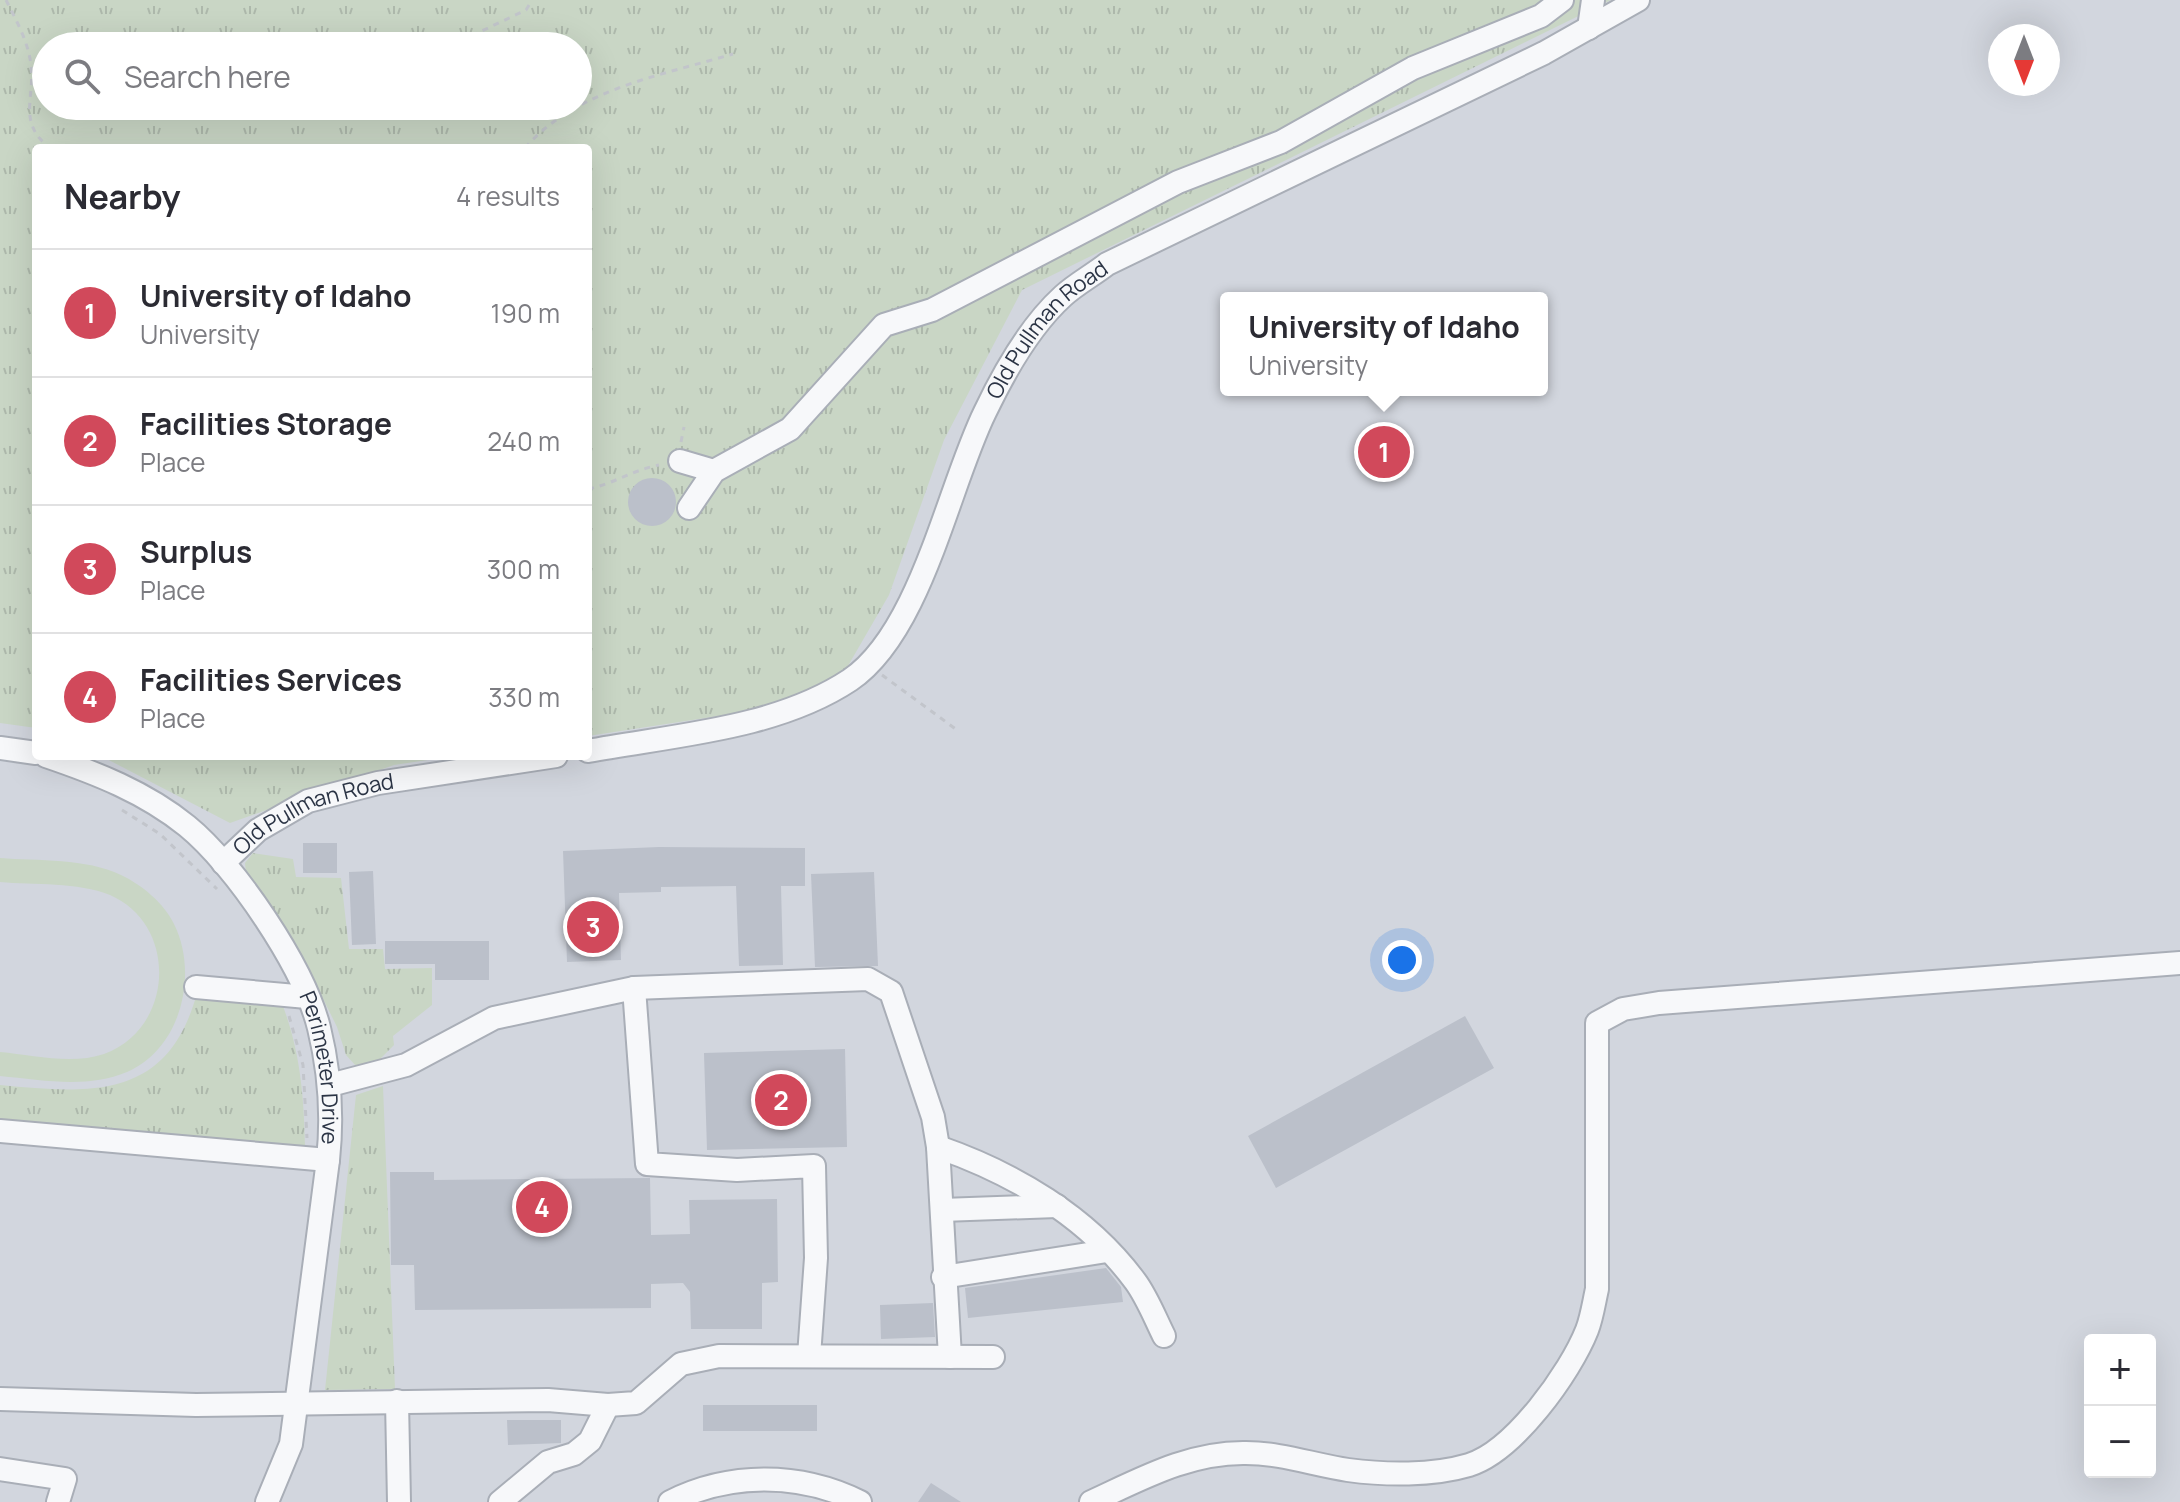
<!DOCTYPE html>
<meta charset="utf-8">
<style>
body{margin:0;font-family:Manrope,sans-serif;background:#f2f2f3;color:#2b2b33}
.controls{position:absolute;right:24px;bottom:24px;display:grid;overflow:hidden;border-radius:8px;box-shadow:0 8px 32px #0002}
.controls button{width:72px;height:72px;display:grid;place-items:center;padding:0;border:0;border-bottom:2px solid #e1e1e2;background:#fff;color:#2b2b33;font:40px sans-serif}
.compass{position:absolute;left:1988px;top:24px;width:72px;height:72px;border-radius:50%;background:#fff;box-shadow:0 8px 32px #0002;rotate:180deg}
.you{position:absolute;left:1402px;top:960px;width:28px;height:28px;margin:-20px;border:6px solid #fff;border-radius:50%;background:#1a73e8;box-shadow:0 0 0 12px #1a73e833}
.badge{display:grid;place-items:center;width:52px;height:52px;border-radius:50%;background:#d1495b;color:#fff;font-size:26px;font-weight:700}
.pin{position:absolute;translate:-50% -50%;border:4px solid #fff;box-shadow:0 2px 8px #0006}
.popup{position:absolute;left:1220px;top:292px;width:328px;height:104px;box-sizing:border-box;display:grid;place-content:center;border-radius:8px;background:#fff;filter:drop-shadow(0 2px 6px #0005);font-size:26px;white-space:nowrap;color:#7c7c81}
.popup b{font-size:30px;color:#2b2b33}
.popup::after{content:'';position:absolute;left:50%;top:100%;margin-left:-16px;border:16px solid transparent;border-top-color:#fff}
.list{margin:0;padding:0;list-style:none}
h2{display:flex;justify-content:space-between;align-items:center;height:104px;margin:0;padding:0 32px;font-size:34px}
h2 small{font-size:26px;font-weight:400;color:#7c7c81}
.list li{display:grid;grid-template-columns:52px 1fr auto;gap:24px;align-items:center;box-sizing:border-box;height:128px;padding:0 32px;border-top:2px solid #e1e1e2}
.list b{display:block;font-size:30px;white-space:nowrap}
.list p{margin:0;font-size:26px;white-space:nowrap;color:#7c7c81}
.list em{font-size:26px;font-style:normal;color:#7c7c81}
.icon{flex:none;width:44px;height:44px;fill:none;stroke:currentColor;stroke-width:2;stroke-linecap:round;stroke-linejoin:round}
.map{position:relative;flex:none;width:2180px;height:1502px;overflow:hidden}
.search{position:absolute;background:#fff;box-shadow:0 8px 32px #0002;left:32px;top:32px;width:560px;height:88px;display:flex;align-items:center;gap:20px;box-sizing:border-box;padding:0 28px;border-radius:44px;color:#7c7c81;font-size:30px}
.panel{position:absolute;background:#fff;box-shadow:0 8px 32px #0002;left:32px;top:144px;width:560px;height:616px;border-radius:8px}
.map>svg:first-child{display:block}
</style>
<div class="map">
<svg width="2180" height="1502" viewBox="0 0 2180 1502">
<defs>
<pattern id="grass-tufts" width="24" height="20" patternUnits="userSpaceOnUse" patternTransform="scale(2)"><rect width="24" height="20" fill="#c9d6c5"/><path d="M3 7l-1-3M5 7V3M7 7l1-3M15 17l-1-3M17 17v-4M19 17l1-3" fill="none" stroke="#adb8ab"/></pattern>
</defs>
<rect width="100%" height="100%" fill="#e4e7ec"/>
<path fill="#d2d6de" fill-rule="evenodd" d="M0 0H2180V1502H0ZM2000 36H2048V84H2000ZM46 46H578V106H46ZM36 148H588V756H36ZM1226 298H1542V390H1226ZM2090 1340H2150V1472H2090Z"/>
<g fill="url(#grass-tufts)" fill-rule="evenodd">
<path d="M0 0H1611L1022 290 944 440 889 595 845 671 771 708 588 736V148H36V728L0 723ZM46 46H578V106H46Z"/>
<path d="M101 756H455L394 765 230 823Z"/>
<path d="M253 853 293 859 296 877 341 878 349 949H383L385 969 432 968V1005L393 1036 394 1045 379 1060 356 1066 346 1055 337 1027 295 942 246 873 245 863Z"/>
<path d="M197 993 281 1001C300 1049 304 1095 305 1146L0 1121V1085C92 1094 168 1100 197 993Z"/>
<path d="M383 1086 395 1389 325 1390 356 1095Z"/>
</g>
<path fill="#c9d6c5" d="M0 858C38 861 86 858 121 875 142 885 164 903 174 924 199 974 181 1049 127 1072 87 1089 42 1080 0 1076V1052C32 1055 72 1065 104 1054 174 1029 179 925 110 895 78 882 34 885 0 882Z"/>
<g fill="#bbc0ca">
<circle cx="652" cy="502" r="24"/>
<rect x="303" y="843" width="34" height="30"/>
<path d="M659 847 805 848V886H781L783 965 739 966 736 886 661 887V892L619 893 621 960 567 962 563 851Z"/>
<path d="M373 871 376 944 352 945 349 872Z"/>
<path d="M874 872 878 966 815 967 811 874Z"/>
<path d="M385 941H489V980H435V964H385Z"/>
<path d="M1465 1016 1494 1068 1276 1188 1248 1136Z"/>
<path d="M845 1049 847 1147 707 1150 704 1053Z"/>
<path d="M390 1172H434V1180L650 1178 651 1235 690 1234 689 1200 777 1199 778 1282 762 1283V1329H691L690 1292 683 1283 651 1284V1308L415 1310 414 1265H391Z"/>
<path d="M1106 1268 1121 1287 1123 1302 968 1318 965 1288Z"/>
<path d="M933 1303 935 1337 881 1339 880 1305Z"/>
<rect x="703" y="1405" width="114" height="26"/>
<path d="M507 1420H561V1443L508 1445Z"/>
<path d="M931 1483 961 1502H918Z"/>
</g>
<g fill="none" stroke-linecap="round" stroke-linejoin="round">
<g stroke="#a9aeb7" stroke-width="26">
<g id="minor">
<path d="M1589 28 1593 0"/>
<path d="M680 461 714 471"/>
<path d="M689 508 714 471 790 429 884 325 932 310 1178 182 1281 142 1413 68 1541 16 1562 0"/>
<path d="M0 748 36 753"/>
<path id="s1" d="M588 751C674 735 776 729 850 680 921 632 948 487 985 412 1004 372 1030 326 1063 296 1076 284 1093 275 1107 264L1544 53 1638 0"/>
<path id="s2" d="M46 756C96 773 145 792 187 826 235 865 304 967 319 1028 330 1073 333 1114 328 1160L291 1444 267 1502"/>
<path id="s3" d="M223 863 258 830 308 801 378 783 556 756"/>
<path d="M196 987 307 997"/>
<path d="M634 988 868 979 891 992 933 1117 938 1147 950 1357"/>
<path d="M330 1085 406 1065 494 1018 634 988 647 1164 737 1170 814 1166 816 1258 809 1356"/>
<path d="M0 1131 328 1160"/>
<path d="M938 1147C1013 1173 1087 1216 1135 1281 1147 1297 1155 1318 1164 1336"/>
<path d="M942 1210 1057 1206"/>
<path d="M943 1277 1107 1251"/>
<path d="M0 1399 196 1405 548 1400 608 1405 636 1403 681 1364 719 1356 993 1357"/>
<path d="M397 1401 399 1502"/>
<path d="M0 1469 65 1479 58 1502"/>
<path d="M500 1502 548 1462 574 1454 590 1441 608 1405"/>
<path d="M670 1502C729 1472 800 1472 860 1502"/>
<path d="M1091 1502C1141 1479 1189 1452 1246 1453 1281 1453 1314 1465 1348 1470 1385 1475 1432 1476 1469 1465 1514 1451 1570 1373 1587 1330 1592 1317 1594 1302 1597 1289V1023L1623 1009 1659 1003 2180 963"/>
</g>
</g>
<g stroke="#c2c5cb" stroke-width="3" stroke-dasharray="6 6" stroke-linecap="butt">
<path d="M6 0C16 20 29 43 31 66 35 98 17 123 50 148"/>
<path d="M256 35 263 46"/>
<path d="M450 46 526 10 532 0"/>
<path d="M525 148C575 90 662 75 733 54"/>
<path d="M681 442 684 427"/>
<path d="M588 489C613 484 633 470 659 465"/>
<path d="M882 675 957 730"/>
<path d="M122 810 160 834 217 889"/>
<path d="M289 1016 303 1065 307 1138"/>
</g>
<use href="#minor" stroke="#f7f8fa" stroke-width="22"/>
</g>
<g text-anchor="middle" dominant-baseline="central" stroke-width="6" stroke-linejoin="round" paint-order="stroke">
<g font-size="22" fill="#2b3445" stroke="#f4f6f9">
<text stroke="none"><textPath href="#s1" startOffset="682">Old Pullman Road</textPath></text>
<text stroke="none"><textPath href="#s3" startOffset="106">Old Pullman Road</textPath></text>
<text stroke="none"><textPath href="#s2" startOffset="442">Perimeter Drive</textPath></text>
</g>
</g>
</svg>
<div class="controls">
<button>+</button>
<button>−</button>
</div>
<svg class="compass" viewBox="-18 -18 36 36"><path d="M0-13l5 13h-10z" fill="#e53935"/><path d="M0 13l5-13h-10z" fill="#7c7c81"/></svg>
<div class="you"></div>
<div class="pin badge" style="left:1384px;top:452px">1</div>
<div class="popup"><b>University of Idaho</b>University</div>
<div class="pin badge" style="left:781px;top:1100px">2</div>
<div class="pin badge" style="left:593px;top:927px">3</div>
<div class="pin badge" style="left:542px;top:1207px">4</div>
<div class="search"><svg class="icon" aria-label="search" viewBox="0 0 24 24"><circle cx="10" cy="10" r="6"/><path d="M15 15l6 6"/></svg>Search here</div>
<section class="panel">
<h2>Nearby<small>4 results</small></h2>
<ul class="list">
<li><span class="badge">1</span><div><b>University of Idaho</b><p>University</p></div><em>190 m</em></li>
<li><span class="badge">2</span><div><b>Facilities Storage</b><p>Place</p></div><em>240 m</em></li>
<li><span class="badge">3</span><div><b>Surplus</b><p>Place</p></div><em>300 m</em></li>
<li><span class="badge">4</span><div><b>Facilities Services</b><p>Place</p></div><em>330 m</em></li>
</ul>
</section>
</div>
